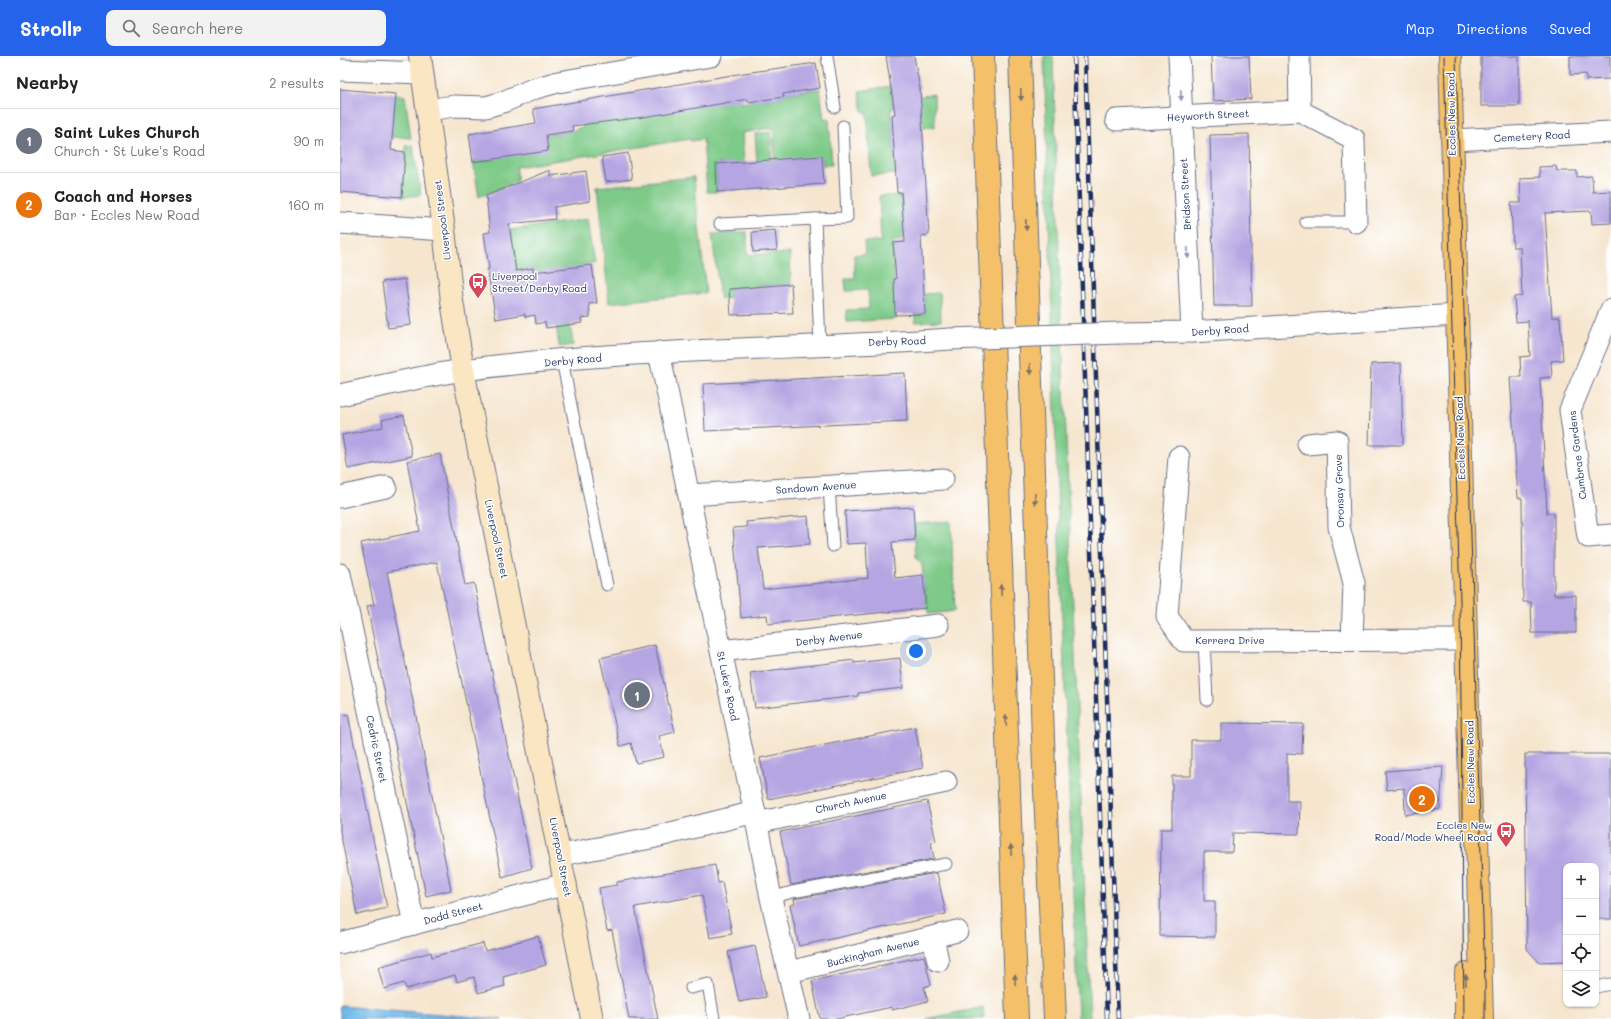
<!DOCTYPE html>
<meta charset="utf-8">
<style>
body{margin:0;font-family:Mali,sans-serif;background:#f2f2f2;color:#222}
.controls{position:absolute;right:12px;bottom:12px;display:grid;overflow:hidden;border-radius:8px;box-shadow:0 1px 3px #0004}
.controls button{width:36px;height:36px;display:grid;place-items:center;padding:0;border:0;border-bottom:1px solid #e0e0e0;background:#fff;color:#222;font:20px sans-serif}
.you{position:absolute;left:576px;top:595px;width:14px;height:14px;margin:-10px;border:3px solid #fff;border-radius:50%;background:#1a73e8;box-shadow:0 0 0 6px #1a73e833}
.badge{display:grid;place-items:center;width:26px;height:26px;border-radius:50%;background:#2563eb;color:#fff;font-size:13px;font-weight:700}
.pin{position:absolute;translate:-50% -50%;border:2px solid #fff;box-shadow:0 1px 4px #0006}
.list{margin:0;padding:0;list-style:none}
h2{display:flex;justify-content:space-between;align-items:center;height:52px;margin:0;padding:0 16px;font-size:17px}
h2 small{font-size:13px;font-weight:400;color:#767676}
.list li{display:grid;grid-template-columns:26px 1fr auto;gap:12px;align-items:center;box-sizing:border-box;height:64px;padding:0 16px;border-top:1px solid #e0e0e0}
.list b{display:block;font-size:15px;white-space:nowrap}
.list p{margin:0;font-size:13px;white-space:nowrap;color:#767676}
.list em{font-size:13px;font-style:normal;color:#767676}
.icon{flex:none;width:22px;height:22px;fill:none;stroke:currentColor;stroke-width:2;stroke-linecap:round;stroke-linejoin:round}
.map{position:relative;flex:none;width:1271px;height:963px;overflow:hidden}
header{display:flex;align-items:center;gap:24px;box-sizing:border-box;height:56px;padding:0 20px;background:#2563eb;color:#fff}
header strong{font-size:19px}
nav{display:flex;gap:22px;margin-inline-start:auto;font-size:14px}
.search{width:280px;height:36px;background:#f2f2f2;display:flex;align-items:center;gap:10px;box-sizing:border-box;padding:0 14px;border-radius:8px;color:#767676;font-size:15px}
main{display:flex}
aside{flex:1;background:#fff}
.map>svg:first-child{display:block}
</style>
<header>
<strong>Strollr</strong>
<div class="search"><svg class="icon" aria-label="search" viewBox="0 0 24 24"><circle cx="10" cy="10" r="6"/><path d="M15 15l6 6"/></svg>Search here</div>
<nav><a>Map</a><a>Directions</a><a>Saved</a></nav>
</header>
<main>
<aside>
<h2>Nearby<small>2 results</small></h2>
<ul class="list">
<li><span class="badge" style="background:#6b7280">1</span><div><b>Saint Lukes Church</b><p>Church · St Luke's Road</p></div><em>90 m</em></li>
<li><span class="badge" style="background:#e8710a">2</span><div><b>Coach and Horses</b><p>Bar · Eccles New Road</p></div><em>160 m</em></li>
</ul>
</aside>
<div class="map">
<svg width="1271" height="963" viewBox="0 0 1271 963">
<rect width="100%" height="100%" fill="#fff"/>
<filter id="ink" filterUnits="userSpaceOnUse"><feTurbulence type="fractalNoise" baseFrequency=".025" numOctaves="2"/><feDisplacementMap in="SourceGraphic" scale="8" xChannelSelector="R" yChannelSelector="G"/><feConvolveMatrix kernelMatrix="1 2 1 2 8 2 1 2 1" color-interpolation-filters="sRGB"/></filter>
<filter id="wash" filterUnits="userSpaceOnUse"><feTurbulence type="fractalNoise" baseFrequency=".012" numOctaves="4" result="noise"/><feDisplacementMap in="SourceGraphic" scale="16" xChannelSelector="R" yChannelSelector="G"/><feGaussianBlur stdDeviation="0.9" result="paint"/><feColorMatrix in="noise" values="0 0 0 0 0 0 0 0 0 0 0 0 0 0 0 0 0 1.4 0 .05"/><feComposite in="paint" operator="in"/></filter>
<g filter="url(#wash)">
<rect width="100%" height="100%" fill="#f6e6cf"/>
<g fill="#7eca88" stroke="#4c7c73">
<path d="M704 0H713L721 259 750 963H738L718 461Z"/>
<path d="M550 30 554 52 551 53 556 118 531 120 527 56H523L519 35Z"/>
<path d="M480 33 484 63 489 62 492 109H483L482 101 435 105 433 72H430L402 77 404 107 376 108 377 136H367L363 83 351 85 350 83 176 111 178 125 139 141 133 106 152 104 198 81 233 75 250 67 399 44 400 47 443 41V38Z"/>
<path d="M56 38 65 40 71 82 52 81Z"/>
<path d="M594 38 595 71H582L581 57 572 42Z"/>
<path d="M430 76 432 105 417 106 415 78Z"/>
<path d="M66 89 73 90 81 139 62 141Z"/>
<path d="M354 121 366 237 269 247 257 131Z"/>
<path d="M561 139 564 184 553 185 556 263 507 266 506 254 529 253 528 234 506 235 505 223H515L514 199 525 198 524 186 541 185 539 140Z"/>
<path d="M248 163 255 207 241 209 242 219 195 226 193 212 179 214 183 242 180 243 170 174Z"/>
<path d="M407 176 408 199 450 197 451 228 416 230V235L409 231 389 233 390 242 380 243 372 178Z"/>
<path d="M600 237 601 265 575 266V258H585L584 238Z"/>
<path d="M228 251 233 289 219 291 214 253Z"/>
<path d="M611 465 615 555 589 558 586 552 582 509 576 503 574 468Z"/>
<path d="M643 951 644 963H586L638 952Z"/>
</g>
<path fill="#72baea" stroke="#4674a4" d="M0 950 162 963H0Z"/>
<g id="blocks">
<g fill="#b5a5e2">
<path d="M546 0H574L580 33 589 179 581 180 585 258 555 259 554 223H556L553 187 565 186 561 136H557L554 94 552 59 555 58Z"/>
<path d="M871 0H909L911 43 873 45Z"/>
<rect x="1141" y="0" width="38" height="50"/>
<path d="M1230 0H1270V23L1246 24V18L1230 19Z"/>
<path d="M476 7 480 32 443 38 444 41 408 46V43L304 61 232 70 233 75 206 79 208 95 133 106 129 78 196 67 193 53 404 17Z"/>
<path d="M0 33 56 38 51 94 65 96 62 141 0 136Z"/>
<path d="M909 78 912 250H874L870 79Z"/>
<path d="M288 97 292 123 266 126 262 101Z"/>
<path d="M482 100 484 128 377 136 376 108Z"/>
<path d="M1216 110 1217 115H1237V121L1252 120 1253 136 1271 135V167L1252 168 1251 155 1205 157 1212 261H1220L1223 304 1211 305 1212 321 1200 322 1207 457H1214V539H1236V577H1192L1191 546H1183L1182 442H1178L1170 321H1181L1180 301 1190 300 1188 265 1176 266 1174 241 1182 240 1180 191H1173L1171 147H1181L1180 122 1200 121 1199 111Z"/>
<path d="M210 114V120L246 115 250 145 214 151 215 163 169 168 176 215 193 212V216L252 209 257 247 249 248 250 261 241 262 242 267 206 272 205 266 196 268 195 259 185 261V258L156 263 147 213H149L144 177 150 176 146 140Z"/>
<path d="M435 174 437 194 413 196 412 176Z"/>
<path d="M65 223 71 269 48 272 42 226Z"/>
<path d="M451 228 453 257 391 259 389 233Z"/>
<path d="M1061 307 1063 389H1029L1031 308Z"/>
<path d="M565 317 567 365 365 375 363 328Z"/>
<path d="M64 359 72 400 8 413 2 379 43 371 42 364Z"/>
<path d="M100 398 125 529 134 527 192 812 162 821 97 506 47 516 111 834 86 840 27 550 34 549 21 487 80 475 67 405Z"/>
<path d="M573 451 575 484 552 486 555 522 583 519 586 552 428 568 427 559 401 562 393 472 407 471 406 466 468 460 470 488 418 492 423 533 528 522 526 487 507 488 505 455Z"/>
<path d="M315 589 335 676 319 680 324 701 296 707 291 687 280 690 260 602Z"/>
<path d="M560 602 563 632 518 637V640L415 652 410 617 514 604V607Z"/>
<path d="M8 658 47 852 17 859 0 775V659Z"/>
<path d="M881 667 963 668 962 698 947 697V745H960L959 778 893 777 892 796H864V845H875V881L820 880 821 773H832V720H851V684H881Z"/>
<path d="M575 671 583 712 428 743 420 702Z"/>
<path d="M1185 698H1271V863H1256V810H1226V905L1199 906 1187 893Z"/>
<path d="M1103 711 1100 753 1065 759 1064 732 1047 734 1045 715Z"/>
<path d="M587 745 596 785 591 786 594 803 451 829 440 776Z"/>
<path d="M375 809 378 827 382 826 392 878 370 882 362 839 295 851 318 963H289L272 874 267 875 259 832 277 829V826Z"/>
<path d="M597 817 606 858 459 890 450 849 455 848 454 843Z"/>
<path d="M198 880 206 909 163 921 165 930 138 937 134 921 117 926 115 919 66 933 64 927 44 933 38 911 91 896 92 901 143 887 145 895Z"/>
<path d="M415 890 426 941 399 946 388 896Z"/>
<path d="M584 900 591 929 584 931 588 945 552 954V951L496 963H480L472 925Z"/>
</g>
</g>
</g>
<g filter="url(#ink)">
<use href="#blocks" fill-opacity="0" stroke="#686f86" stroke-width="1"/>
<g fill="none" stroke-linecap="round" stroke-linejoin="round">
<g stroke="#686f86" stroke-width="13">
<g id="lane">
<path d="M487 0 495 51"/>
<path d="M966 166H1016"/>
<path d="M380 168 475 163"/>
<path d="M480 289 475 163 507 162 503 70"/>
<path d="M222 304 267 529"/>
<path d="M489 431 493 490"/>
<path d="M864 584 867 644"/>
<path d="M431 842 452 836 606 808"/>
<path d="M1256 931 1271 928"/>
<path d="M351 932 368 928 374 963"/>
</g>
</g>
<g stroke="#686f86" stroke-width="23">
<g id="street">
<path d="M839 0 852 276"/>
<path d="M959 0 960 55 1014 83 1016 166"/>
<path d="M0 14 82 17"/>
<path d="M88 54 114 50 146 51 163 46 193 33 218 26 371 0"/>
<path d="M776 64 960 55"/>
<path d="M1112 84 1271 76"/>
<path d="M0 167 104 174"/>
<path d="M1271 254 1230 354 1248 481 1271 479"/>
<path d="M780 277 852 276 1116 259"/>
<path d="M319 296 413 748 431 842 459 963"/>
<path d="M0 339C41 330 82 320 124 314 285 292 448 294 610 283"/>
<path d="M968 388 997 385 999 471 1014 527 1012 584"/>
<path d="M839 401 827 560 844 585 1126 584"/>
<path d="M349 439 603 423"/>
<path d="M0 441 46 431"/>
<path d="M0 518 74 868"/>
<path d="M381 595 598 569"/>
<path d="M417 767 606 726"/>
<path d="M221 799 311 782 415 756"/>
<path d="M593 881 598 905"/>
<path d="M0 887 226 828"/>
<path d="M449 916 617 875"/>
</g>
</g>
<g stroke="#686f86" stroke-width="24">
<path id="secondary" d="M80 0 104 174 112 245 123 314 252 963"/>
</g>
<g stroke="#686f86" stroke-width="24">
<g id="primary">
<path d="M1110 0 1131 764 1137 781 1142 963"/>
<path d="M1126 918V963"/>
</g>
</g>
<g stroke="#686f86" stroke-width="24">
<g id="highway">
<path d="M643 0 677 963"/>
<path d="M680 0 704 712 715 963"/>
</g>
</g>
<use href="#lane" stroke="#fff" stroke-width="11"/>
<use href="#street" stroke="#fff" stroke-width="21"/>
<use href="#secondary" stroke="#fbe6c3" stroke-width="22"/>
<use href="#primary" stroke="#f4c16a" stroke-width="22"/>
<use href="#highway" stroke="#f4c16a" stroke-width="22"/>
<g stroke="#1b2f5e" stroke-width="1">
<path d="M1104 0 1120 546 1124 963"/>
<path d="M1116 0 1145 927V963"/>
</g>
<g stroke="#1b2f5e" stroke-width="4.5">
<g id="rail">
<path d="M734 0 767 963"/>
<path d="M745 0 778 963"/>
</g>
</g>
<use href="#rail" stroke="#fff" stroke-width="3" stroke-dasharray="9" stroke-linecap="butt"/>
<g stroke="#686f86" stroke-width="23" stroke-linecap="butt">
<path id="street-bridge" d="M610 283 780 277"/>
</g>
<use href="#street-bridge" stroke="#fff" stroke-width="21"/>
</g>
<defs><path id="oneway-solid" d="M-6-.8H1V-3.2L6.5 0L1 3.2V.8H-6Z"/></defs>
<g fill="#7d7163">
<use href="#oneway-solid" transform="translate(681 39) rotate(88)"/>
<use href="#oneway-solid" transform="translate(686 169) rotate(88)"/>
<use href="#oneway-solid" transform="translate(690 313) rotate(88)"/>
<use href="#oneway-solid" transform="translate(695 443) rotate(88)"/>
<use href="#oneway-solid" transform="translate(661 534) rotate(-92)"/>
<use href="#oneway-solid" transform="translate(666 664) rotate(-92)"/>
<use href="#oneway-solid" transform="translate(671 794) rotate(-92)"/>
<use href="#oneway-solid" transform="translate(675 924) rotate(-92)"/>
<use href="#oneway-solid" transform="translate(1126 924) rotate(-91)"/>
</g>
<g fill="#8d97ae">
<use href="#oneway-solid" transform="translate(841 39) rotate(87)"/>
<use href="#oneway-solid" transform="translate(848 197) rotate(87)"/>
</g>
</g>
<defs>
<g id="bus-pin" transform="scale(1)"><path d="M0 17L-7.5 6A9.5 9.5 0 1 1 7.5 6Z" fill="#d1495b" stroke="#fff"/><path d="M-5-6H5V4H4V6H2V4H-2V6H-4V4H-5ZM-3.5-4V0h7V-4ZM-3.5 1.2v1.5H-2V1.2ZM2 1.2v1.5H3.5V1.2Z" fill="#fff"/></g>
</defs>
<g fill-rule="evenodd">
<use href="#bus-pin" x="138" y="226"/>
<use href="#bus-pin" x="1166" y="775"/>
</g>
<g text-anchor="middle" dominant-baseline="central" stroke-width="3" stroke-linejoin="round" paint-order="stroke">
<g font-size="10" fill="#1b2f5e" stroke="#fff">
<text transform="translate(1111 58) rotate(-91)">Eccles New Road</text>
<text transform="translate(868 59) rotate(-3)">Heyworth Street</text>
<text transform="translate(1192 80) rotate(-3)">Cemetery Road</text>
<text transform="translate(845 138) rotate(-93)">Bridson Street</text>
<text transform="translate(102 164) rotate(-97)">Liverpool Street</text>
<text transform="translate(880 274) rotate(-4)">Derby Road</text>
<text transform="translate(557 285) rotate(-2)">Derby Road</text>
<text transform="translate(233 304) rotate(-5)">Derby Road</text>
<text transform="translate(1120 382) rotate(-92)">Eccles New Road</text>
<text transform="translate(1237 399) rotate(-97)">Cumbrae Gardens</text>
<text transform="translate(476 431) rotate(-4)">Sandown Avenue</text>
<text transform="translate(999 435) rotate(-92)">Oronsay Grove</text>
<text transform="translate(157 483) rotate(78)">Liverpool Street</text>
<text transform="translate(489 582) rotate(-7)">Derby Avenue</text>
<text x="890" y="584">Kerrera Drive</text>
<text transform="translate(388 630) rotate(78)">St Luke's Road</text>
<text transform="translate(37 693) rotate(78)">Cedric Street</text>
<text transform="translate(1130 706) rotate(-91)">Eccles New Road</text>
<text transform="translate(511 746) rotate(-12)">Church Avenue</text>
<text transform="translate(221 801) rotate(79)">Liverpool Street</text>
<text transform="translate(113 857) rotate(-15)">Dodd Street</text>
<text transform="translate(533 896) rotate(-14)">Buckingham Avenue</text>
</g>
<g font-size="10" fill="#1b2f5e" stroke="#fff" text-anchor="start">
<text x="152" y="220">Liverpool<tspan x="152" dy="12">Street/Derby Road</tspan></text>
<text x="1152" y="769" text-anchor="end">Eccles New<tspan x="1152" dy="12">Road/Mode Wheel Road</tspan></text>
</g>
</g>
</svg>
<div class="controls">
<button>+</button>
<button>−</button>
<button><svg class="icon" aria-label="locate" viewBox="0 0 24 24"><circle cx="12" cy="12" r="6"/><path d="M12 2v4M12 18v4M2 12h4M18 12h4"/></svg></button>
<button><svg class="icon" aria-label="layers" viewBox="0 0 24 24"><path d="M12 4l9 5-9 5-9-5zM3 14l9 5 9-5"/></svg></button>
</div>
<div class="you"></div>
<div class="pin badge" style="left:297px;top:639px;background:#6b7280">1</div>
<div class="pin badge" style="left:1082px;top:743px;background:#e8710a">2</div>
</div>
</main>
